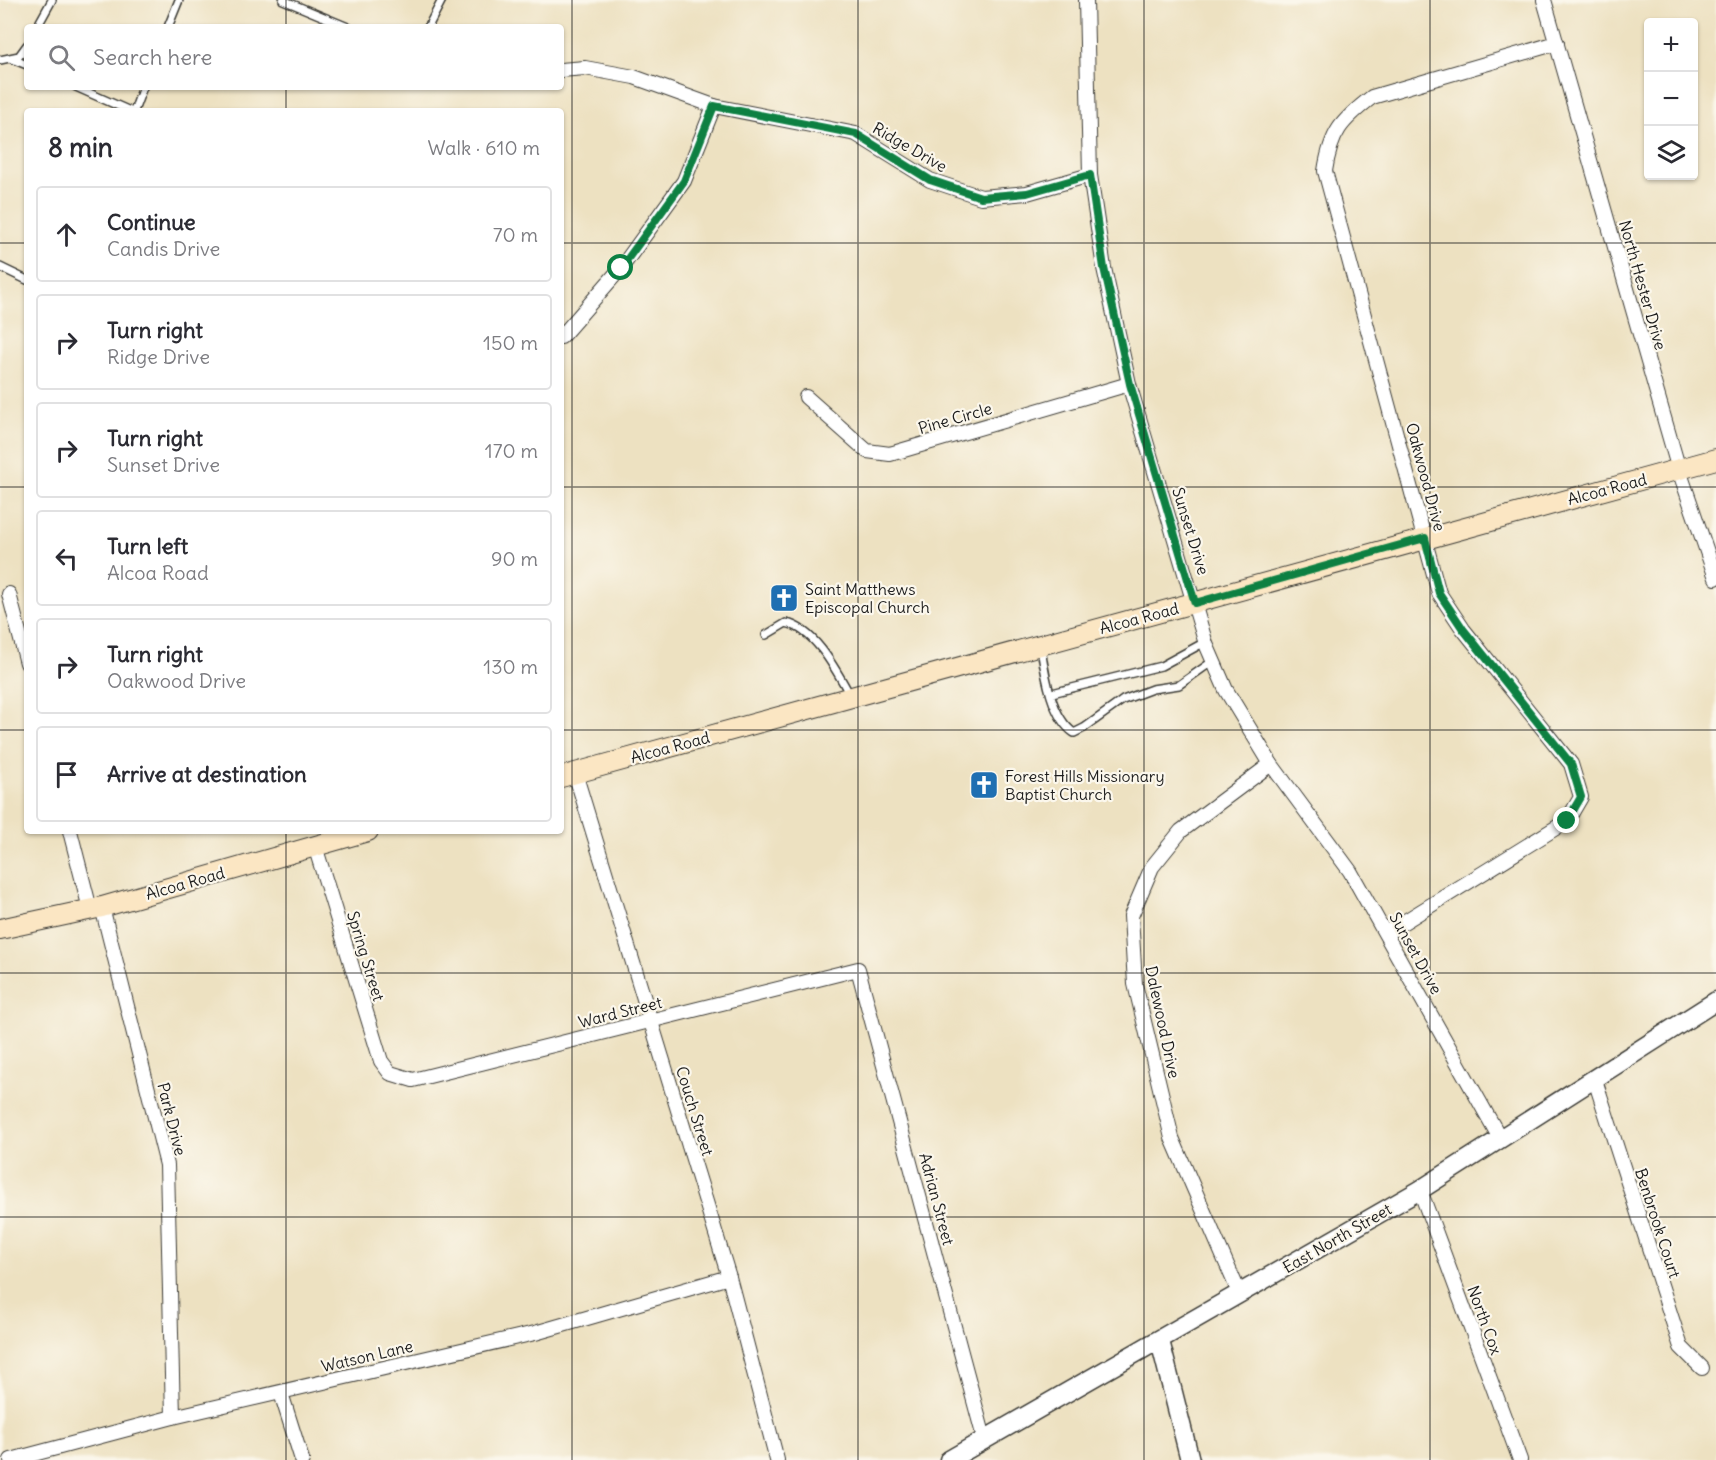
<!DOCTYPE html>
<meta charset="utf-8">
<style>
body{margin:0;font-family:Delius,sans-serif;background:#f2f2f3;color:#2b2b33}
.controls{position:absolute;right:18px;top:18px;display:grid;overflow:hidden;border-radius:6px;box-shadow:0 2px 4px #0004}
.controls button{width:54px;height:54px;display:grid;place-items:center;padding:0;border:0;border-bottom:2px solid #e1e1e2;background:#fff;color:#2b2b33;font:30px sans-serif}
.stop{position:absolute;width:18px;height:18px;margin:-14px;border:4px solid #0b8043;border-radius:50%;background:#fff}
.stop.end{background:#0b8043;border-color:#fff;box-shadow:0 2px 6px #0008}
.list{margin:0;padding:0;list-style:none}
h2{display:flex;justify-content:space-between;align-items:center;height:78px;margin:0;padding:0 24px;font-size:26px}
h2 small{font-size:20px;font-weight:400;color:#7c7c81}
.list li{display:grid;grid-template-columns:39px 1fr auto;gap:18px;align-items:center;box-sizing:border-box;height:96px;margin:0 12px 12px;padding:0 12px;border:2px solid #e1e1e2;border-radius:6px}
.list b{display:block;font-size:22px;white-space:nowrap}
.list p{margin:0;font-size:20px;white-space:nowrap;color:#7c7c81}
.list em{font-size:20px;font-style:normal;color:#7c7c81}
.icon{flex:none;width:33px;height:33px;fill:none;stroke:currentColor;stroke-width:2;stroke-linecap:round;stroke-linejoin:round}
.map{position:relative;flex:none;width:1716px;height:1460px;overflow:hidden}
.search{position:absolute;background:#fff;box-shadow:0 2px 4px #0004;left:24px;top:24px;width:540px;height:66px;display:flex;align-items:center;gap:15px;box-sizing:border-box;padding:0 21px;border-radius:6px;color:#7c7c81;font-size:22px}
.panel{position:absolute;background:#fff;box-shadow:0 2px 4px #0004;left:24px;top:108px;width:540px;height:726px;border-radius:6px}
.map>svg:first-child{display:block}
</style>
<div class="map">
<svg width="1716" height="1460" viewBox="0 0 1716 1460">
<rect width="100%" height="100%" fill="#fbf7ec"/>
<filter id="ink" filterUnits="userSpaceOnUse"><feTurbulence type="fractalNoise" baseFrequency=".0167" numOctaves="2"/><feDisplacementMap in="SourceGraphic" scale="12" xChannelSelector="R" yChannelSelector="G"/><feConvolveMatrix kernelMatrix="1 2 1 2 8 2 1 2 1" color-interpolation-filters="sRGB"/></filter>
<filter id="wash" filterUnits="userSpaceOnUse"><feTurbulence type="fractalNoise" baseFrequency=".008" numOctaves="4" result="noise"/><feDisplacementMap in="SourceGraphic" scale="24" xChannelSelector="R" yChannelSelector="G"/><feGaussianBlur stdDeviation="1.35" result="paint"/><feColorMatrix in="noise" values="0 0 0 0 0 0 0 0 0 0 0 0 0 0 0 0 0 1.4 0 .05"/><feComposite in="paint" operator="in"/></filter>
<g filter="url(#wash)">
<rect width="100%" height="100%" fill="#ede1c1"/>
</g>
<g filter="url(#ink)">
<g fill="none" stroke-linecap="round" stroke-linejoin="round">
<g stroke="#3b3a35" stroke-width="10">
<g id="service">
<path d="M283 0 348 27"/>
<path d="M37 27 52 0"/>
<path d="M168 27 179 0"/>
<path d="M428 27 442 0"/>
<path d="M12 59 27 65"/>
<path d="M0 60 19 56 27 45"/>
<path d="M76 87 130 111"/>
<path d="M134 111 143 87"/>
<path d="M0 267 27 280"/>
<path d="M766 635 786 623C815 629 836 670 850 695"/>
<path d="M1041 648C1045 674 1051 717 1074 733L1084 728 1123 700 1152 689 1179 685 1213 661"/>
<path d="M1052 693 1161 666 1205 642"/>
</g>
</g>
<g stroke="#3b3a35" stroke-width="16">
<g id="minor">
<path d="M1086 0 1090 175 1104 268 1129 384 1206 644 1226 690 1271 764 1350 871 1501 1140"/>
<path d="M1544 0 1679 470 1716 578"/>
<path d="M561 70 585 68 634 77 714 106 856 134 930 180 981 197 1027 193 1090 175"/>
<path d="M561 337 621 268 684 181 714 106"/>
<path d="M806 397 867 451 890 454 1129 384"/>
<path d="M9 594 27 663"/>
<path d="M575 773 729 1277 777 1460"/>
<path d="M70 831 90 909"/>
<path d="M315 846 381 1061 390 1073 413 1080 858 969 984 1438"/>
<path d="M102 907 167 1165 173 1417"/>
<path d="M1386 933 1567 821 1581 797 1571 764 1463 629 1439 593 1325 171C1331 132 1341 121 1372 97L1557 43"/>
<path d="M1595 1080 1681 1347 1702 1368"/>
<path d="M1420 1190 1520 1460"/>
<path d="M1240 1295 1172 1138 1135 984 1131 916 1152 867 1181 831 1271 764"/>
<path d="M281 1393 302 1460"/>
<path d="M11 1460 173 1417 535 1333 729 1277"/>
</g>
</g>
<g stroke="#3b3a35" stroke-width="21">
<g id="tertiary">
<path d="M1160 1341 1190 1460"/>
<path d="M949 1460 1420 1190 1716 1001"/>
</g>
</g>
<g stroke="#3b3a35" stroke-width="22">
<g id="secondary">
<path d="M561 777 1716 459"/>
<path d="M0 929 102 907 368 831"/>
</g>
</g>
<use href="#service" stroke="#fff" stroke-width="7"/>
<use href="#minor" stroke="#fff" stroke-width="14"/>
<use href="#tertiary" stroke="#fff" stroke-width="18"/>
<use href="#secondary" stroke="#fbe6c3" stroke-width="20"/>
</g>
</g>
<g fill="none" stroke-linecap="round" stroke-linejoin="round" filter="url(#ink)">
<path stroke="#0b8043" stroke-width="8" d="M621 268 684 181 714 106 856 134 930 180 981 197 1027 193 1090 175 1104 268 1130 384 1195 603 1425 538 1439 593 1463 629 1571 764 1581 797 1567 821"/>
</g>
<path fill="none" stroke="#1c1c1c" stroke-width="1.5" stroke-opacity="0.55" d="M286 0V27M572 0V1460M858 0V1460M1144 0V1460M1430 0V1460M286 87V111M0 243H27M561 243H1716M0 487H27M561 487H1716M0 730H27M561 730H1716M286 831V1460M0 973H1716M0 1217H1716"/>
<defs>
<g id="church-square" transform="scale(1.5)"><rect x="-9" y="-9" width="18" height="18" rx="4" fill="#1f6fb2" stroke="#fbf7ec"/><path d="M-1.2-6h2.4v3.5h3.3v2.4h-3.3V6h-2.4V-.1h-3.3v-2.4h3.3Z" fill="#fff"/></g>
</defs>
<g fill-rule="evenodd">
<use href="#church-square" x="784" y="598"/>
<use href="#church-square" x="984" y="785"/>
</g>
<g text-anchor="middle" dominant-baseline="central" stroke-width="4.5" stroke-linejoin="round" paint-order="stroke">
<g font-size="16" fill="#1c1c1c" stroke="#fbf7ec">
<text transform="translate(910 147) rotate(30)">Ridge Drive</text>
<text transform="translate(1643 285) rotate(74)">North Hester Drive</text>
<text transform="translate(955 418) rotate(-16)">Pine Circle</text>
<text transform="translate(1426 477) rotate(75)">Oakwood Drive</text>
<text transform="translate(1607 489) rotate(-15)">Alcoa Road</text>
<text transform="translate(1191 531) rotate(73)">Sunset Drive</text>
<text transform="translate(1139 618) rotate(-15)">Alcoa Road</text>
<text transform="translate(670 747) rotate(-15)">Alcoa Road</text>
<text transform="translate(185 883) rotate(-16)">Alcoa Road</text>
<text transform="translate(1416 953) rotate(61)">Sunset Drive</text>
<text transform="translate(366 956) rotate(73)">Spring Street</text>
<text transform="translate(620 1012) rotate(-14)">Ward Street</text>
<text transform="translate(1163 1022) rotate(78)">Dalewood Drive</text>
<text transform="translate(695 1111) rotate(73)">Couch Street</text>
<text transform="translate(172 1119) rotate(76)">Park Drive</text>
<text transform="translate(937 1199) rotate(75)">Adrian Street</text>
<text transform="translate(1658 1223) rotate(72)">Benbrook Court</text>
<text transform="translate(1337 1238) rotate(-30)">East North Street</text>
<text transform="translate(1485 1320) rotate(70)">North Cox</text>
<text transform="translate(367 1356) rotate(-13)">Watson Lane</text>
</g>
<g font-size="16" fill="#1c1c1c" stroke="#fbf7ec" text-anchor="start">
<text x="805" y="589">Saint Matthews<tspan x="805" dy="18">Episcopal Church</tspan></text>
<text x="1005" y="776">Forest Hills Missionary<tspan x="1005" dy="18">Baptist Church</tspan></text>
</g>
</g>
</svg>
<div class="controls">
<button>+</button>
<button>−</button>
<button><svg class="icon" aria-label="layers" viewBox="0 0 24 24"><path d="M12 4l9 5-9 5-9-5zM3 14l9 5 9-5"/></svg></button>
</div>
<div class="stop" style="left:621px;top:268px"></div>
<div class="stop end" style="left:1567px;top:821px"></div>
<div class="search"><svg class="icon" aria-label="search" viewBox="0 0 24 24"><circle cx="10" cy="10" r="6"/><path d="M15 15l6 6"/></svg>Search here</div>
<section class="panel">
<h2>8 min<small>Walk · 610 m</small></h2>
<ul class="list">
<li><svg class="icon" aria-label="ahead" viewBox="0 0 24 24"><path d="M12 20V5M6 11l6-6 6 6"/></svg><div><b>Continue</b><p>Candis Drive</p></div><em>70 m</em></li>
<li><svg class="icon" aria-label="right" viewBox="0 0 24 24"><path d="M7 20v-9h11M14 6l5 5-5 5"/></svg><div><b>Turn right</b><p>Ridge Drive</p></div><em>150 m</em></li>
<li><svg class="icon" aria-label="right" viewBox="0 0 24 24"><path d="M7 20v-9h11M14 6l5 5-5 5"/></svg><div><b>Turn right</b><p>Sunset Drive</p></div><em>170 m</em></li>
<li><svg class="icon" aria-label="left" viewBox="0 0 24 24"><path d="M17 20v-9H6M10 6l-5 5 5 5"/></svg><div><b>Turn left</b><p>Alcoa Road</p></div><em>90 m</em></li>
<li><svg class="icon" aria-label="right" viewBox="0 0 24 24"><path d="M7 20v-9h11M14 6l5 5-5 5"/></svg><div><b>Turn right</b><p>Oakwood Drive</p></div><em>130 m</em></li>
<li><svg class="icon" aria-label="arrive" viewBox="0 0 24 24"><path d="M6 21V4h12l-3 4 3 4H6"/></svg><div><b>Arrive at destination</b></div></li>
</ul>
</section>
</div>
